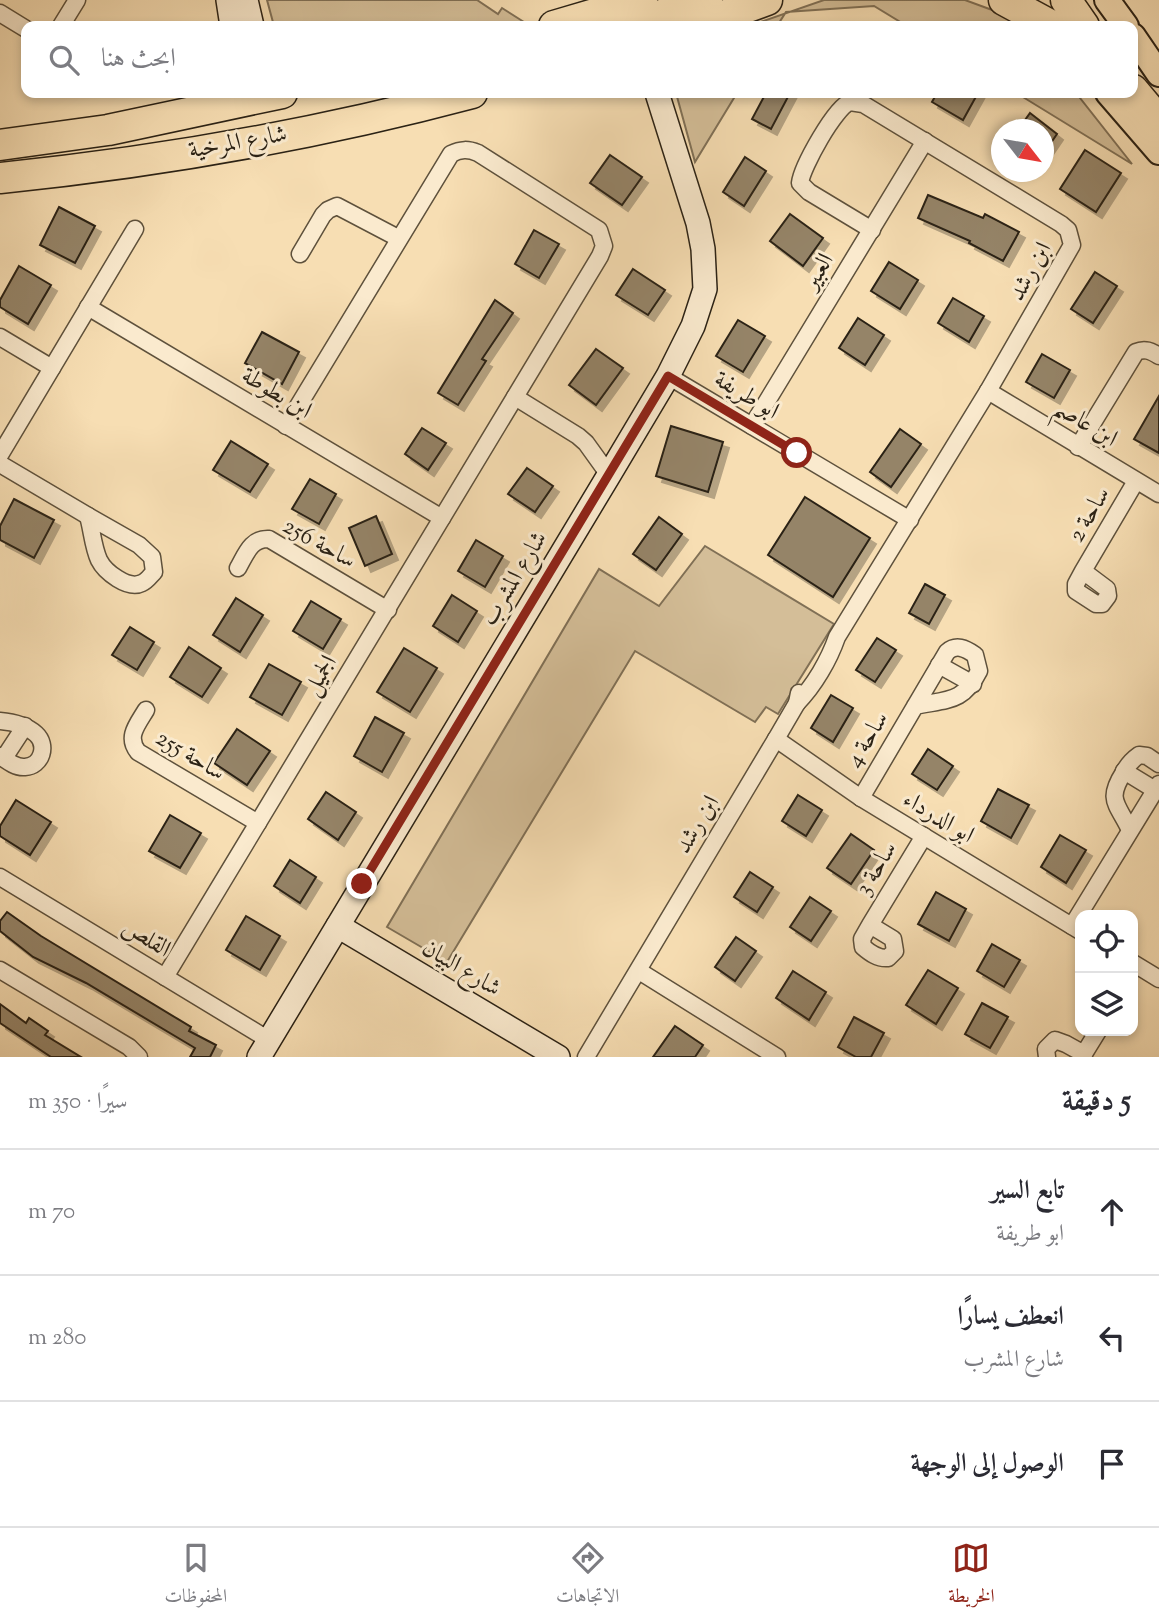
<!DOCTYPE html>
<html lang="ar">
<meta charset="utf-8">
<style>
body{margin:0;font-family:"Sorts Mill Goudy",Amiri,serif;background:#f2f2f3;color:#2b2b33;direction:rtl}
.controls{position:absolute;right:21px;bottom:21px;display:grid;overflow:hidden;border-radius:14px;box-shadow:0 4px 10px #0003}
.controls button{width:63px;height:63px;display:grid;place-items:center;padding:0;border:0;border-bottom:2px solid #e1e1e2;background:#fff;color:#2b2b33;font:35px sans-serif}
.compass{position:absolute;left:991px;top:119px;width:63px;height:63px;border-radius:50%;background:#fff;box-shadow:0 4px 10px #0003;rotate:121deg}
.stop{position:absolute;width:21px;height:21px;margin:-16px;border:5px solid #8f2418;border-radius:50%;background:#fff}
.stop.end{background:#8f2418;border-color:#fff;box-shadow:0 2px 7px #0008}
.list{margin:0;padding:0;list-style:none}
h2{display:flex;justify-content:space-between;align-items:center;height:91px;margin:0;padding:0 28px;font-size:30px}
h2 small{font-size:23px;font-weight:400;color:#7c7c81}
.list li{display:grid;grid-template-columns:46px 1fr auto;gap:21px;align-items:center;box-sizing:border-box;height:126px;padding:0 28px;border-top:2px solid #e1e1e2}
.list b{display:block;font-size:26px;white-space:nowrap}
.list p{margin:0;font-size:23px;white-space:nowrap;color:#7c7c81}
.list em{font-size:23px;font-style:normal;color:#7c7c81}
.icon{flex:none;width:38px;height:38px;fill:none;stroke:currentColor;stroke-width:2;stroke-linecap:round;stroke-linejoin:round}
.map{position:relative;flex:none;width:1159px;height:1057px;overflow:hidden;direction:ltr}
.search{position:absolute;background:#fff;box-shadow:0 4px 10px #0003;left:21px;right:21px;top:21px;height:77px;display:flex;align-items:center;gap:18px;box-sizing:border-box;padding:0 24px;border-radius:14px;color:#7c7c81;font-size:26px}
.sheet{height:469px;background:#fff}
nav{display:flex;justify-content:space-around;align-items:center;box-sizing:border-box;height:98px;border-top:2px solid #e1e1e2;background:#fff;font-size:19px;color:#7c7c81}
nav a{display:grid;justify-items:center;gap:4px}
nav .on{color:#8f2418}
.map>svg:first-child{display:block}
</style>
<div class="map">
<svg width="1159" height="1057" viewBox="0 0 1159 1057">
<defs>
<filter id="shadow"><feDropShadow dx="6" dy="6" stdDeviation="0" flood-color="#0004"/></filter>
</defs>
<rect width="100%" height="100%" fill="#f7deb3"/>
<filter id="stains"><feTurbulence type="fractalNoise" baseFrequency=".00286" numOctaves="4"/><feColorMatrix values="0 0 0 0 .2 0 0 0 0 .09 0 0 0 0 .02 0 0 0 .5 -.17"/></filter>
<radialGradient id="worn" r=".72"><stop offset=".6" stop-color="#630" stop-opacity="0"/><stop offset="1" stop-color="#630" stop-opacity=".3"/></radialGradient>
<g fill="#d4be98" stroke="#807056" stroke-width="2">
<path d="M267 0H477L498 14 502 8 524 22 509 26H274Z"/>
<path d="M824 0H965L1003 14 1022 26H907L874 6 786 12 777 26H749Z"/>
<path d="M676 93H737L695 162Z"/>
<path d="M1016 93H1076L1132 164 1018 94Z"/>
<path d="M705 546 834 624 778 714 766 707 755 722 635 651 447 962 387 927 599 569 659 606Z"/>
</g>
<g fill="#958467" stroke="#2b2215" stroke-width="2" filter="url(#shadow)">
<path d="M766 93H790L771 129 752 119Z"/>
<path d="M937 93H978L963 120 932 102Z"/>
<path d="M1030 113 1057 134 1044 153V130H1018Z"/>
<path d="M1085 150 1121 173 1096 212 1060 189Z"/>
<path d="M610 155 642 177 622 205 590 183Z"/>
<path d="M745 157 766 171 744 206 723 192Z"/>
<path d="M928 195 983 218 985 214 1019 232 1003 261 969 243 970 241 918 218Z"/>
<path d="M59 207 95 226 75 263 40 245Z"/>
<path d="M790 214 823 238 803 266 770 241Z"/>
<path d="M534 230 559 244 539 278 515 264Z"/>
<path d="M889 262 918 280 900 309 871 291Z"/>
<path d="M19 266 51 285 28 324 0 307V300Z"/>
<path d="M633 269 665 290 648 315 616 295Z"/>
<path d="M1095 272 1117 286 1093 323 1071 309Z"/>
<path d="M953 298 984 316 969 342 938 323Z"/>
<path d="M495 300 513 313 482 359 486 361 458 405 438 393Z"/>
<path d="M858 318 884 335 865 365 839 348Z"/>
<path d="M738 320 765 336 743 372 716 356Z"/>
<path d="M262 332 299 352 282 384 245 363Z"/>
<path d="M596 349 623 368 596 405 569 385Z"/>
<path d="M1042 354 1070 370 1054 398 1026 382Z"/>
<path d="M1159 396V453L1134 439Z"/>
<path d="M671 426 723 442 708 492 656 476Z"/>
<path d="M422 428 446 443 428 470 405 454Z"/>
<path d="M900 429 921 444 891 487 870 472Z"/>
<path d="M231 441 268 464 250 492 213 470Z"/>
<path d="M527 468 553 486 535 512 508 494Z"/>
<path d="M310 479 336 494 319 524 292 509Z"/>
<path d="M805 497 870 538 833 597 768 555Z"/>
<path d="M14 499 54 520 34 558 0 540V526Z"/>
<path d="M376 516 392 554 365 566 349 528Z"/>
<path d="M659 517 682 534 656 570 633 554Z"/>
<path d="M476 540 503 556 485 587 458 571Z"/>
<path d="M925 584 945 595 929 624 909 613Z"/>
<path d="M452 595 477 611 458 642 433 626Z"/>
<path d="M236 598 263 615 240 652 213 635Z"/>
<path d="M311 601 341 619 323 649 293 631Z"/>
<path d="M130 627 154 642 137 670 112 655Z"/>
<path d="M877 638 896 650 875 682 856 670Z"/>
<path d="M189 647 221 668 202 697 170 677Z"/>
<path d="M404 648 437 668 410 712 377 692Z"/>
<path d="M269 664 301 682 282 715 250 697Z"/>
<path d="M831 695 853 708 833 742 811 728Z"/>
<path d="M375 717 404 733 382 772 354 756Z"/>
<path d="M237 729 270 751 247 785 214 763Z"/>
<path d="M928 749 953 766 937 790 912 774Z"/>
<path d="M998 789 1029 805 1011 838 981 821Z"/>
<path d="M326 792 356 812 338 840 308 819Z"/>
<path d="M798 795 822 810 806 836 782 821Z"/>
<path d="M16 800 51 822 30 855 0 836V826Z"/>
<path d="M170 815 201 833 180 868 149 851Z"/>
<path d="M851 834 874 850 851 884 827 868Z"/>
<path d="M1060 835 1086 850 1066 883 1041 867Z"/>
<path d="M290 860 316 877 300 903 274 886Z"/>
<path d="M750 872 773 887 757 912 734 897Z"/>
<path d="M936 892 966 909 949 941 918 924Z"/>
<path d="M810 897 831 911 811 941 790 927Z"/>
<path d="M7 912 41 936 191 1027 189 1031 216 1045 210 1057H190L195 1048 86 983 33 957 0 931V921Z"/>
<path d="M246 916 280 936 260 970 226 950Z"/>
<path d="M736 937 756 951 735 981 715 967Z"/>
<path d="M992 944 1020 960 1004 987 977 971Z"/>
<path d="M928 970 958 988 936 1024 906 1005Z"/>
<path d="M793 971 826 992 809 1020 776 998Z"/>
<path d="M982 1003 1008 1017 990 1048 965 1034Z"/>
<path d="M0 1004 26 1023 29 1018 48 1031 45 1035 81 1057H51L0 1023Z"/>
<path d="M854 1017 884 1033 871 1057H856L838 1047Z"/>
<path d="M675 1026 703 1045 695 1057H653Z"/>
</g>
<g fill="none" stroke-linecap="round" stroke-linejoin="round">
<g stroke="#5e513c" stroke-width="19">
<g id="street">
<path d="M0 13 26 29"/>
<path d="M61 26 77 0"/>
<path d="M300 254 323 215 328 210 337 206 398 238"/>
<path d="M88 307 442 518"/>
<path d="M0 337 52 368"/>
<path d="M668 376 910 520"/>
<path d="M988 391 1159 494"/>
<path d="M515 397 578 436 586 443 609 475"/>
<path d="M752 426 925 141"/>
<path d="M1078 447 1136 352C1145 348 1151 351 1159 356"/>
<path d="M0 455 135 229"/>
<path d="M0 464 88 516"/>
<path d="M88 516 139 545 152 557 154 572C150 576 147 581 142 583 128 590 105 572 99 560 93 547 92 530 88 516Z"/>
<path d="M238 568C246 554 251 538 269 539L388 610"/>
<path d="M1083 571 1107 589 1108 596 1102 604H1096L1076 591V584L1083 571 1136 481"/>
<path d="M939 665 973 684"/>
<path d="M797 703C814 686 829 660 837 637L988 391 1072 245 1068 230 1061 224 863 104 850 102C835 107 802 167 800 183L809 192 872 230"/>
<path d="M146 710C137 725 126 737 138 752L258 823"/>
<path d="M0 721C13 722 26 725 36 734 48 745 42 766 25 767 16 768 7 761 0 756"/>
<path d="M776 739 861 798 1080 931"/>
<path d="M4 758 25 726"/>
<path d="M1124 771 1155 790"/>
<path d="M861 798 947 652C956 644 965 648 975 655L979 671C963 703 948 699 915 706"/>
<path d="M1130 830C1117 803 1106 800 1124 772 1128 764 1132 760 1139 755L1147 756 1159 764"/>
<path d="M0 877 269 1040"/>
<path d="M870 925 893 939 895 951 888 958C878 959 870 953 863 947L862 939 870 925 924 836"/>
<path d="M1072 926 1159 784"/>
<path d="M1133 963 1159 979"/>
<path d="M0 970 129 1047 139 1057"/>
<path d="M639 971 777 1057"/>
<path d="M165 977 600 256 604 246 599 230 478 153C468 149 461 149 451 154L286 426"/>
<path d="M586 1057 776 739 797 703 799 693"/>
<path d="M1047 1057 1046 1049 1055 1040 1066 1044 1084 1054"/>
<path d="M1082 1057 1098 1031"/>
</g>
</g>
<g stroke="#2b2215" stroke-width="26">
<g id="secondary">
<path d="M228 0 232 26"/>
<path d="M246 0 252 26"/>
<path d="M338 926 558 1057"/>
<path d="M259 1057 609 475 668 376 693 326 705 289 703 249 698 223 657 93"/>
</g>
</g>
<g stroke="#2b2215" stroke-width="28">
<g id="primary">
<path d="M1107 0 1126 26"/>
<path d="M1133 36 1159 74"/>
<path d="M1108 93 1159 152"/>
</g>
</g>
<g stroke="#2b2215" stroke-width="33">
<g id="highway">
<path d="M1004 0 1052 26"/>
<path d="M1066 0 1084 26"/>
<path d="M554 26 642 0"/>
<path d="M628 26 707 0"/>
<path d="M696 26 767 0"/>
<path d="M1133 90 1159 121"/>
<path d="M0 145 108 130 282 93"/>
<path d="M0 178C159 162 318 134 472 93"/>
</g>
</g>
<use href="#street" stroke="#faeace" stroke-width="16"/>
<use href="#secondary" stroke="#faeace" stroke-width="23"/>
<use href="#primary" stroke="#f7deb3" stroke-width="24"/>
<use href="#highway" stroke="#f7deb3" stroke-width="30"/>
</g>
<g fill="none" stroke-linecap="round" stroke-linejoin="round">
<path stroke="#8f2418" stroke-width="9" d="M362 884 668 376 797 453"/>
</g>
<g text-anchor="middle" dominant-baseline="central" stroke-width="6" stroke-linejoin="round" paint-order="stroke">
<g font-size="24" fill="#2b2215" stroke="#faeace">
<text transform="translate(238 143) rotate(-10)">شارع المرخية</text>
<text transform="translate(819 272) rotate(-59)">العبير</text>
<text transform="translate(1031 272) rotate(-61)">ابن رشد</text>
<text transform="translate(276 394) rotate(31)">ابن بطوطة</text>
<text transform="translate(746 396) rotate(31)">ابو طريفة</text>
<text transform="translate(1085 424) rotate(31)">ابن عاصم</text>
<text transform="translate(1090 515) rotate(-60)">ساحة 2</text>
<text transform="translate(319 544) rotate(29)">ساحة 256</text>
<text transform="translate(515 579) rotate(-59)">شارع المشرب</text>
<text transform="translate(321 676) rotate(-59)">الجميل</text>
<text transform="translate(868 740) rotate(-59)">ساحة 4</text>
<text transform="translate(190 756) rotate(31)">ساحة 255</text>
<text transform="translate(938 818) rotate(31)">ابو الدرداء</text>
<text transform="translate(698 825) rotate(-59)">ابن رشد</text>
<text transform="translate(877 869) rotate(-59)">ساحة 3</text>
<text transform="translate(146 939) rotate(31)">القلص</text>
<text transform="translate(461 969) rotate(31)">شارع البيان</text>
</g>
</g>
<rect width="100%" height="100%" filter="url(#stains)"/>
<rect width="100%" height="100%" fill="url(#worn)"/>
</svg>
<div class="controls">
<button><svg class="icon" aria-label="locate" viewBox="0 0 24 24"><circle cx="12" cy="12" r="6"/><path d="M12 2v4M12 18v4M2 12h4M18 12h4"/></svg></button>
<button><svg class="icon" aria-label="layers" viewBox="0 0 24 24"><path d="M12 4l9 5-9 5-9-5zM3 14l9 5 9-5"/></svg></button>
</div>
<svg class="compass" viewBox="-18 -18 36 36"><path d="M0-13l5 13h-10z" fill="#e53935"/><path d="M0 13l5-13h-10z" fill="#7c7c81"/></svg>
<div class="stop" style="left:797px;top:453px"></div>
<div class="stop end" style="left:362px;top:884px"></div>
<div class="search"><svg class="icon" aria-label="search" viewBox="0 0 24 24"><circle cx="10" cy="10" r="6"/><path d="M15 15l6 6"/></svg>ابحث هنا</div>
</div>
<section class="sheet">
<h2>5 دقيقة<small>سيرًا · 350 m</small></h2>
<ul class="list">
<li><svg class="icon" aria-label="ahead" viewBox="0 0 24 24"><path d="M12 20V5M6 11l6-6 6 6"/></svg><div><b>تابع السير</b><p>ابو طريفة</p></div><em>70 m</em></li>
<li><svg class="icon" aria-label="left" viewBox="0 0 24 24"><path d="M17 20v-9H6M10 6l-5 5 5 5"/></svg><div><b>انعطف يسارًا</b><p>شارع المشرب</p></div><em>280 m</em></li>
<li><svg class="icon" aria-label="arrive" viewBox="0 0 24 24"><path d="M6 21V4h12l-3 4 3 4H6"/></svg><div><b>الوصول إلى الوجهة</b></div></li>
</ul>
</section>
<nav>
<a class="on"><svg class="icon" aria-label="map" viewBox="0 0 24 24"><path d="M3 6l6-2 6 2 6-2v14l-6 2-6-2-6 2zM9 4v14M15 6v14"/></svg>الخريطة</a>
<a><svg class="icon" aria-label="directions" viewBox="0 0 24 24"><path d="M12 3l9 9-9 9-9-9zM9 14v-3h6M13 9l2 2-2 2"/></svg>الاتجاهات</a>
<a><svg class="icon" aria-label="saved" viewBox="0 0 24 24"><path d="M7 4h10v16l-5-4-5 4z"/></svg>المحفوظات</a>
</nav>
